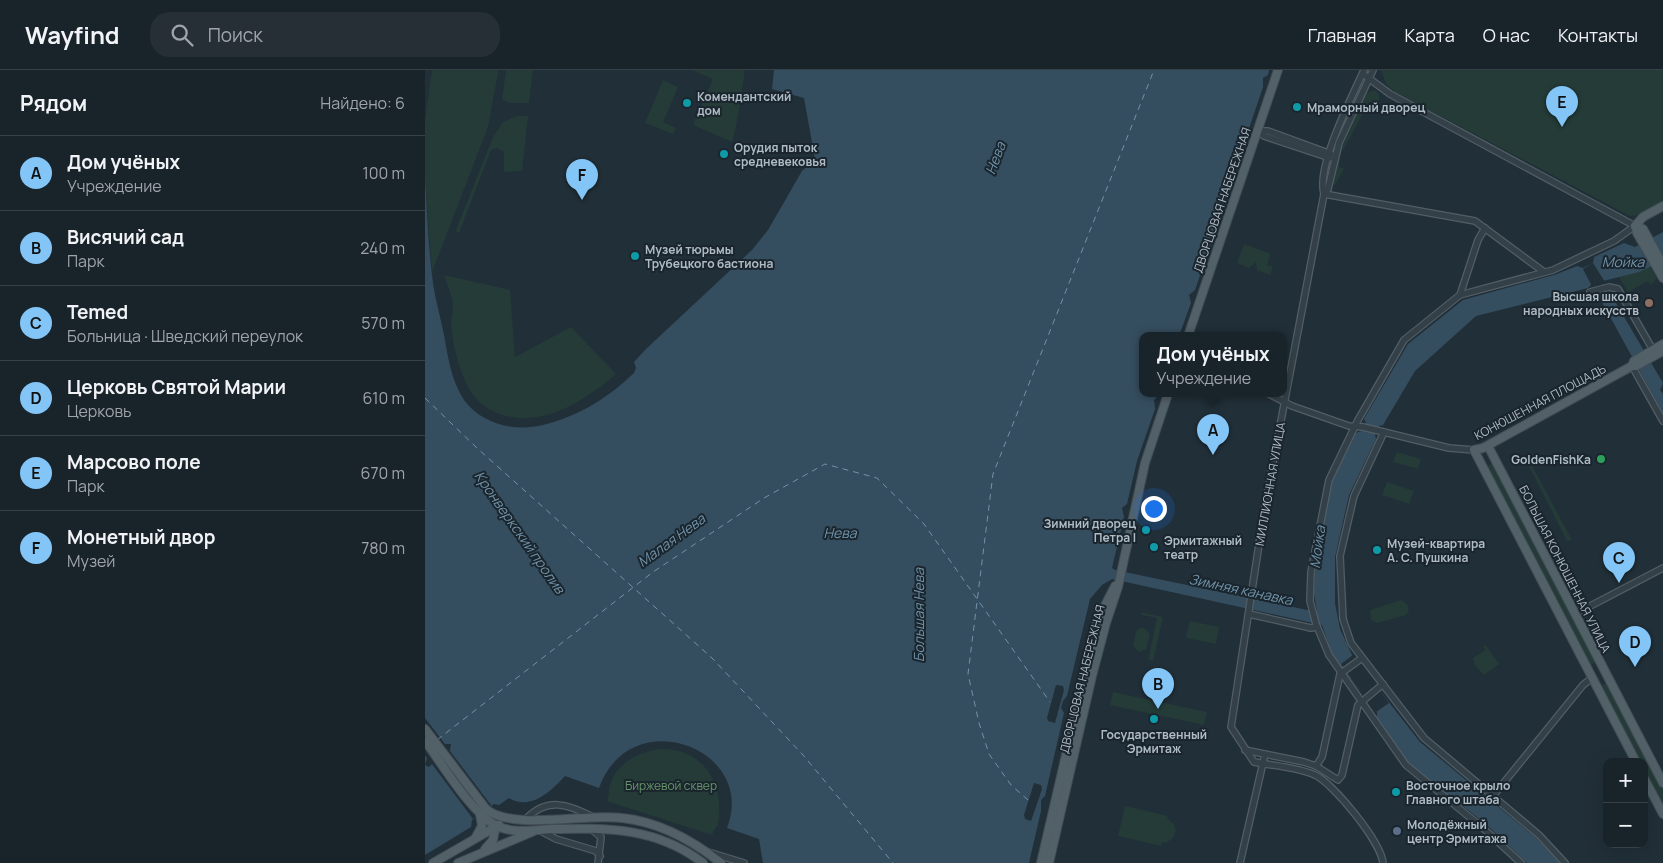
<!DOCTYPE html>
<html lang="ru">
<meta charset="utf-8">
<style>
body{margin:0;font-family:Manrope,sans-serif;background:#262f36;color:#f1f3f6}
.controls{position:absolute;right:15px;bottom:15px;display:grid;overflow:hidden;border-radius:10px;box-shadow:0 5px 20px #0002}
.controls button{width:45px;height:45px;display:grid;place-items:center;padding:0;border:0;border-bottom:1px solid #374047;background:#19232a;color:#f1f3f6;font:25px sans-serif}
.you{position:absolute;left:728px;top:438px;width:18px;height:18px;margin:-12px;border:4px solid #fff;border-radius:50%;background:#1a73e8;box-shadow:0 0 0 8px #1a73e833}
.badge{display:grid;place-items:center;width:32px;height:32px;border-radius:50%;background:#82c5f6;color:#111;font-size:16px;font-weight:700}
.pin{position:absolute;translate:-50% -41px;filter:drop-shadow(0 1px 2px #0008)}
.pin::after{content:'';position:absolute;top:26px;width:18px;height:15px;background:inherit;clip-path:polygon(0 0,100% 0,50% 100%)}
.popup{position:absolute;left:714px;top:262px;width:148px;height:65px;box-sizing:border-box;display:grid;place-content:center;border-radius:10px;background:#19232a;filter:drop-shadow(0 1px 4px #0005);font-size:16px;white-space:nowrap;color:#9fa4a8}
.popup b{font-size:19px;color:#f1f3f6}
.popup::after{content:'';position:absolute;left:50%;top:100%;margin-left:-10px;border:10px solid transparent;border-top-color:#19232a}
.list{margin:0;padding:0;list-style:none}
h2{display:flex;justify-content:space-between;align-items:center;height:65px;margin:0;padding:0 20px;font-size:21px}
h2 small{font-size:16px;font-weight:400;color:#9fa4a8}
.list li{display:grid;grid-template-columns:32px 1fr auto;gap:15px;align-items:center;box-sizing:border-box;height:75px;padding:0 20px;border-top:1px solid #374047}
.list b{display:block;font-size:19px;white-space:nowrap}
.list p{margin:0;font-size:16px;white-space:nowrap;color:#9fa4a8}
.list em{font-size:16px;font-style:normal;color:#9fa4a8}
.icon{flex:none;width:28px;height:28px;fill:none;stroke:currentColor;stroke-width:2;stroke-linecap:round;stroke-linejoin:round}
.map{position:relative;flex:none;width:1238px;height:793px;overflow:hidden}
header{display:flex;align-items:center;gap:30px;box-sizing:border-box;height:70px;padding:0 25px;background:#19232a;border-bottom:1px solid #374047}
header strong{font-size:24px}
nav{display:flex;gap:28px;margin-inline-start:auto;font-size:18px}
.search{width:350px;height:45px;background:#262f36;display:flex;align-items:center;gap:12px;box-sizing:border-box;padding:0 18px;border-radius:20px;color:#9fa4a8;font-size:19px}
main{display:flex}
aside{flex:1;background:#19232a}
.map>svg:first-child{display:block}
</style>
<header>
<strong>Wayfind</strong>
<div class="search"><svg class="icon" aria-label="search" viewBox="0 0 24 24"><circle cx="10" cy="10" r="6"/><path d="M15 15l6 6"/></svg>Поиск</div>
<nav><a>Главная</a><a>Карта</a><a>О нас</a><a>Контакты</a></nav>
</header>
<main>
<aside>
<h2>Рядом<small>Найдено: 6</small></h2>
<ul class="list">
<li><span class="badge">A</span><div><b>Дом учёных</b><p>Учреждение</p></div><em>100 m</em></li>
<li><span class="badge">B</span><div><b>Висячий сад</b><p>Парк</p></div><em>240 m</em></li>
<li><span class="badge">C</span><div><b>Temed</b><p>Больница · Шведский переулок</p></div><em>570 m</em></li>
<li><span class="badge">D</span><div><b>Церковь Святой Марии</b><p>Церковь</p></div><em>610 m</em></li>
<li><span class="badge">E</span><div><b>Марсово поле</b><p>Парк</p></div><em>670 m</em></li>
<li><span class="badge">F</span><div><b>Монетный двор</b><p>Музей</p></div><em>780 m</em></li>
</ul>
</aside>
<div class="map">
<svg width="1238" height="793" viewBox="0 0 1238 793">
<rect width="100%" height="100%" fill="#212f38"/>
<g fill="#243b38">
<path d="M7 0H73V3L63 57 7 202 0 106V51Z"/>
<path d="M81 0H108L104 33H84L77 29Z"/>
<path d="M267 0H320L311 57 307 72 268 55 288 9Z"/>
<path d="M956 0H1238V132L1214 145 1205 146 970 22 961 14Z"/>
<path d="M238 10 253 17 238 52 251 58 248 64 220 53Z"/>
<path d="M950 20 954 25V33L944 32 915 86 914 97 919 99 910 115 908 113 916 80 941 23Z"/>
<path d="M92 46H103L97 101 79 102V82L72 78 66 80 34 163 32 162 31 160 68 67 78 52Z"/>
<path d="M819 174 846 184 842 195 848 197 845 205 832 200 831 192 824 198 812 193Z"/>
<path d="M1225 197 1232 208 1226 215 1223 211 1205 221V226L1194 207Z"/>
<path d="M19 205 85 220 90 287 146 257 191 304C159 332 113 361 70 342 54 335 44 323 38 306 32 291 27 271 26 254 26 248 28 241 28 235 27 225 22 215 19 205Z"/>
<path d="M972 382 996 389 993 399 968 392Z"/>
<path d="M1068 393 1171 592 1164 596 1061 397Z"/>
<path d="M1106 395 1111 403 1147 470 1142 471 1104 396Z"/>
<path d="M962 412 989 421 984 434 957 425Z"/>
<path d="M976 530 982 534 984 541 981 545 952 553 946 550 945 540Z"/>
<path d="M715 542 738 547 728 591 723 590 732 548 717 545Z"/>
<path d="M765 551 794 557 791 574 761 568Z"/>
<path d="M715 558H719L725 564 721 579 714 582 708 576 711 561Z"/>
<path d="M1061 575 1074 594 1059 605 1048 593 1050 592 1047 589 1060 580 1058 577Z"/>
<path d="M1182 612 1238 719V738L1219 703V692H1214L1174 617Z"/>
<path d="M688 622 782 642 779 655 685 635Z"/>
<path d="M234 679C279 677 300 714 293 755L290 758 287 765 182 731C185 723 183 720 185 714 193 692 213 683 234 679Z"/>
<path d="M700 736 743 746 742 749C756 755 752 773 736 773V776L693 766Z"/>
</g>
<path fill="#354e5f" d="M349 0H844L843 5 838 8V17L805 115 799 122 802 127 770 220 764 225 766 233 754 266H718V324H735L729 330 730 339 712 391 702 434 697 438 699 447 687 498 690 500 892 542 889 522 890 503 902 430 907 412 931 363 936 361 941 353 939 349 983 274 1038 230 1132 204 1152 196 1158 198 1168 193 1169 187 1199 173 1210 177 1238 162V191L1214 202 1178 211 1238 313 1235 320 1238 324V343L1167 214 1163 218 1051 246 990 301 958 355 954 356 950 365 951 369 924 425 910 487V533L915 559 927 585 995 672 1111 768 1135 793H1102L1062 755 983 693 952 647V642L907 584 897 555 687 509 677 515 665 529 642 626 638 631 636 638 639 643 620 726 616 730V741L604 793H338L334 769 302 758C333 678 205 631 174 718L140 706C126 721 106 741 84 728L74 735 69 734 47 750 46 757 0 785V106C2 139 3 172 7 205 9 225 15 245 19 265 23 287 26 310 39 330 56 354 90 362 118 355 154 346 183 328 209 303L211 298 209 292 221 279 327 180 343 160 377 101 390 89 379 28 347 19Z"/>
<g fill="#212f38">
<path d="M1168 193 1187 223 1176 222 1174 230 1158 199Z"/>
<path d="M928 585 964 633 951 642 916 594Z"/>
<path d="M631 615 638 616 639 620 630 653 623 651 622 648Z"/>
<path d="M0 648 20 674H26L25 681 66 735 48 749 7 694 4 697 0 695 2 688 0 686Z"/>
<path d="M609 713 616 715 617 719 606 751 600 749 599 745Z"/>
</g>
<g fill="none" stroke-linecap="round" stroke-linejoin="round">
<g stroke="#7093a9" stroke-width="1" stroke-dasharray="6 5" stroke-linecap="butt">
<path d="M0 328 53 379 287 588 378 685 468 793"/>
<path d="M12 670 228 502 339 428 400 394 452 408 499 454 625 632"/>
<path d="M603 730 586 715 564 684 554 653 543 604 568 404 729 0"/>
</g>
<g stroke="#525e66" stroke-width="8">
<g id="minor">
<path d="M948 0 914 73 903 119 899 124 840 435 806 657 829 692C849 696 872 697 890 705 909 714 956 772 958 793"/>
<path d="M938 4 965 24 1210 156 1189 171 1128 200 1035 225 979 270 933 350 904 410 886 502 885 531 891 554 904 585 981 695 1059 759 1096 793"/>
<path d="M833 61 839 66 905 88"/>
<path d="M833 61H843L906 84"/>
<path d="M899 124 1050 151 1119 202"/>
<path d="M899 124C891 96 927 27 939 0"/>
<path d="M1165 222 1184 217 1193 219 1228 280"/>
<path d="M1035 225 1053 170 1060 158"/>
<path d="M1207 296 1238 351"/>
<path d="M844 324 867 336 924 356 938 357 1024 378 1049 380"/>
<path d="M959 362 929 426 915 486 918 549 926 573 999 668 1114 765 1140 793"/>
<path d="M824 544 886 558 892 557"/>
<path d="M1150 544 1238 498"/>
<path d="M820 680 879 692 891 696 913 710 917 705 933 635 958 614"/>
<path d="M891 696 897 687 915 604 937 588"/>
<path d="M1068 726 1158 615 1167 608"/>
<path d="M101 749C122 727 143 734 168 747"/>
<path d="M166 759 176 767 173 793"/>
<path d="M114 760 131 769 171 781 175 786"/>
<path d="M283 782 319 793"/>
<path d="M815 793 840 684"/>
</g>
</g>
<g stroke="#414c55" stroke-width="10">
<g id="major">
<path d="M1210 156 1212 163 1238 208"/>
<path d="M1210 156 1218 159 1238 195"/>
<path d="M1210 156 1218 147 1238 136"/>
<path d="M763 266 853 0"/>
<path d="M1207 296 1058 378 1049 380 1211 692"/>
<path d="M1207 296 1209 291 1238 274"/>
<path d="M1207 296H1211L1238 281"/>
<path d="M1063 376 1238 713"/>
<path d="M0 659 61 739C86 761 163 743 197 748 235 752 267 770 296 793"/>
<path d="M0 671C18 695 45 741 70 755 86 764 109 760 127 759 183 758 231 757 278 793"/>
<path d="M1219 708 1238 744"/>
<path d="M51 767 57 756 55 744"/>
<path d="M60 779 68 770 71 755"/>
<path d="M8 793 74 755"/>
<path d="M33 793 107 762"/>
<path d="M616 793 672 551 690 516"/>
<path d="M624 793 667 606 681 553 693 517 720 393 743 324"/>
</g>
</g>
<use href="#minor" stroke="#344048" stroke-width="5.5"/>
<use href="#major" stroke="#526068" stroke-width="8"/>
</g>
<g fill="#0f9aa8" stroke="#1a252d" stroke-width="2">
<circle cx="262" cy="33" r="5"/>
<circle cx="872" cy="37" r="5"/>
<circle cx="299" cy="84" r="5"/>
<circle cx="210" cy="186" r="5"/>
<circle cx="721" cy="460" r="5"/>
<circle cx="729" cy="477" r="5"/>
<circle cx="952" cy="480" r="5"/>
<circle cx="729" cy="649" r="5"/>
<circle cx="971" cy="722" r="5"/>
</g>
<circle fill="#8d6e63" stroke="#1a252d" stroke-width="2" cx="1224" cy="233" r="5"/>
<circle fill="#2e9e5b" stroke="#1a252d" stroke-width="2" cx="1176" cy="389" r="5"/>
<circle fill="#5c6f8a" stroke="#1a252d" stroke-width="2" cx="972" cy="761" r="5"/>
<g text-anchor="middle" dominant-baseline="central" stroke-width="4" stroke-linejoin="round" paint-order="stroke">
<g font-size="12" font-weight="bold" fill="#afbbc5" stroke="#1a252d" text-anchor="start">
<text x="272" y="26">Комендантский<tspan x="272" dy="14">дом</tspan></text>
<text x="882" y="37">Мраморный дворец</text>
<text x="309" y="77">Орудия пыток<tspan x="309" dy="14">средневековья</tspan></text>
<text x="220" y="179">Музей тюрьмы<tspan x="220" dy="14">Трубецкого бастиона</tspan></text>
<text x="1214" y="226" text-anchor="end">Высшая школа<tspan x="1214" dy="14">народных искусств</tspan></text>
<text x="1166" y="389" text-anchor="end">GoldenFishKa</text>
<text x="711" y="453" text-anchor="end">Зимний дворец<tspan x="711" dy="14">Петра I</tspan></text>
<text x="739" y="470">Эрмитажный<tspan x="739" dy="14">театр</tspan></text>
<text x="962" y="473">Музей-квартира<tspan x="962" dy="14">А. С. Пушкина</tspan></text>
<text x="729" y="664" text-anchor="middle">Государственный<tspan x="729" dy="14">Эрмитаж</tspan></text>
<text x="981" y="715">Восточное крыло<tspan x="981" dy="14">Главного штаба</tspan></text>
<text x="982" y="754">Молодёжный<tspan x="982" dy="14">центр Эрмитажа</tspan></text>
</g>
<g font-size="12" fill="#afbbc5" stroke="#1a252d">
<text transform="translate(797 130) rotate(-71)">ДВОРЦОВАЯ НАБЕРЕЖНАЯ</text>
<text transform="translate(1115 332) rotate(-28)">КОНЮШЕННАЯ ПЛОЩАДЬ</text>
<text transform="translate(845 414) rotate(-80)">МИЛЛИОННАЯ УЛИЦА</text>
<text transform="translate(1140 499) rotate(63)">БОЛЬШАЯ КОНЮШЕННАЯ УЛИЦА</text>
<text transform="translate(657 609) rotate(-76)">ДВОРЦОВАЯ НАБЕРЕЖНАЯ</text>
</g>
<g font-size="12" fill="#679569" stroke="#1a252d">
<text x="246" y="715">Биржевой сквер</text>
</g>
<g font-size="14" font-style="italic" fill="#7093a9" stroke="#1a252d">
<text transform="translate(570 88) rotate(-70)">Нева</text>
<text x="1198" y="191">Мойка</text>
<text transform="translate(95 462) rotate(55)">Кронверкский пролив</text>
<text x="415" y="462">Нева</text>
<text transform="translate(246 470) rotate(-36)">Малая Нева</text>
<text transform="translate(892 477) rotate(-82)">Мойка</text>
<text transform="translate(816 519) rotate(12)">Зимняя канавка</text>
<text transform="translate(493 545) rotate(-90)">Большая Нева</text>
</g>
</g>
</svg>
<div class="controls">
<button>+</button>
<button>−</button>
</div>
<div class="you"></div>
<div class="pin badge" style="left:788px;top:385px">A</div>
<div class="popup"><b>Дом учёных</b>Учреждение</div>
<div class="pin badge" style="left:733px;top:639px">B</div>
<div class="pin badge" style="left:1194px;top:513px">C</div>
<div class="pin badge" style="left:1210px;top:597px">D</div>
<div class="pin badge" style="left:1137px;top:57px">E</div>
<div class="pin badge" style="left:157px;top:130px">F</div>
</div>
</main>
